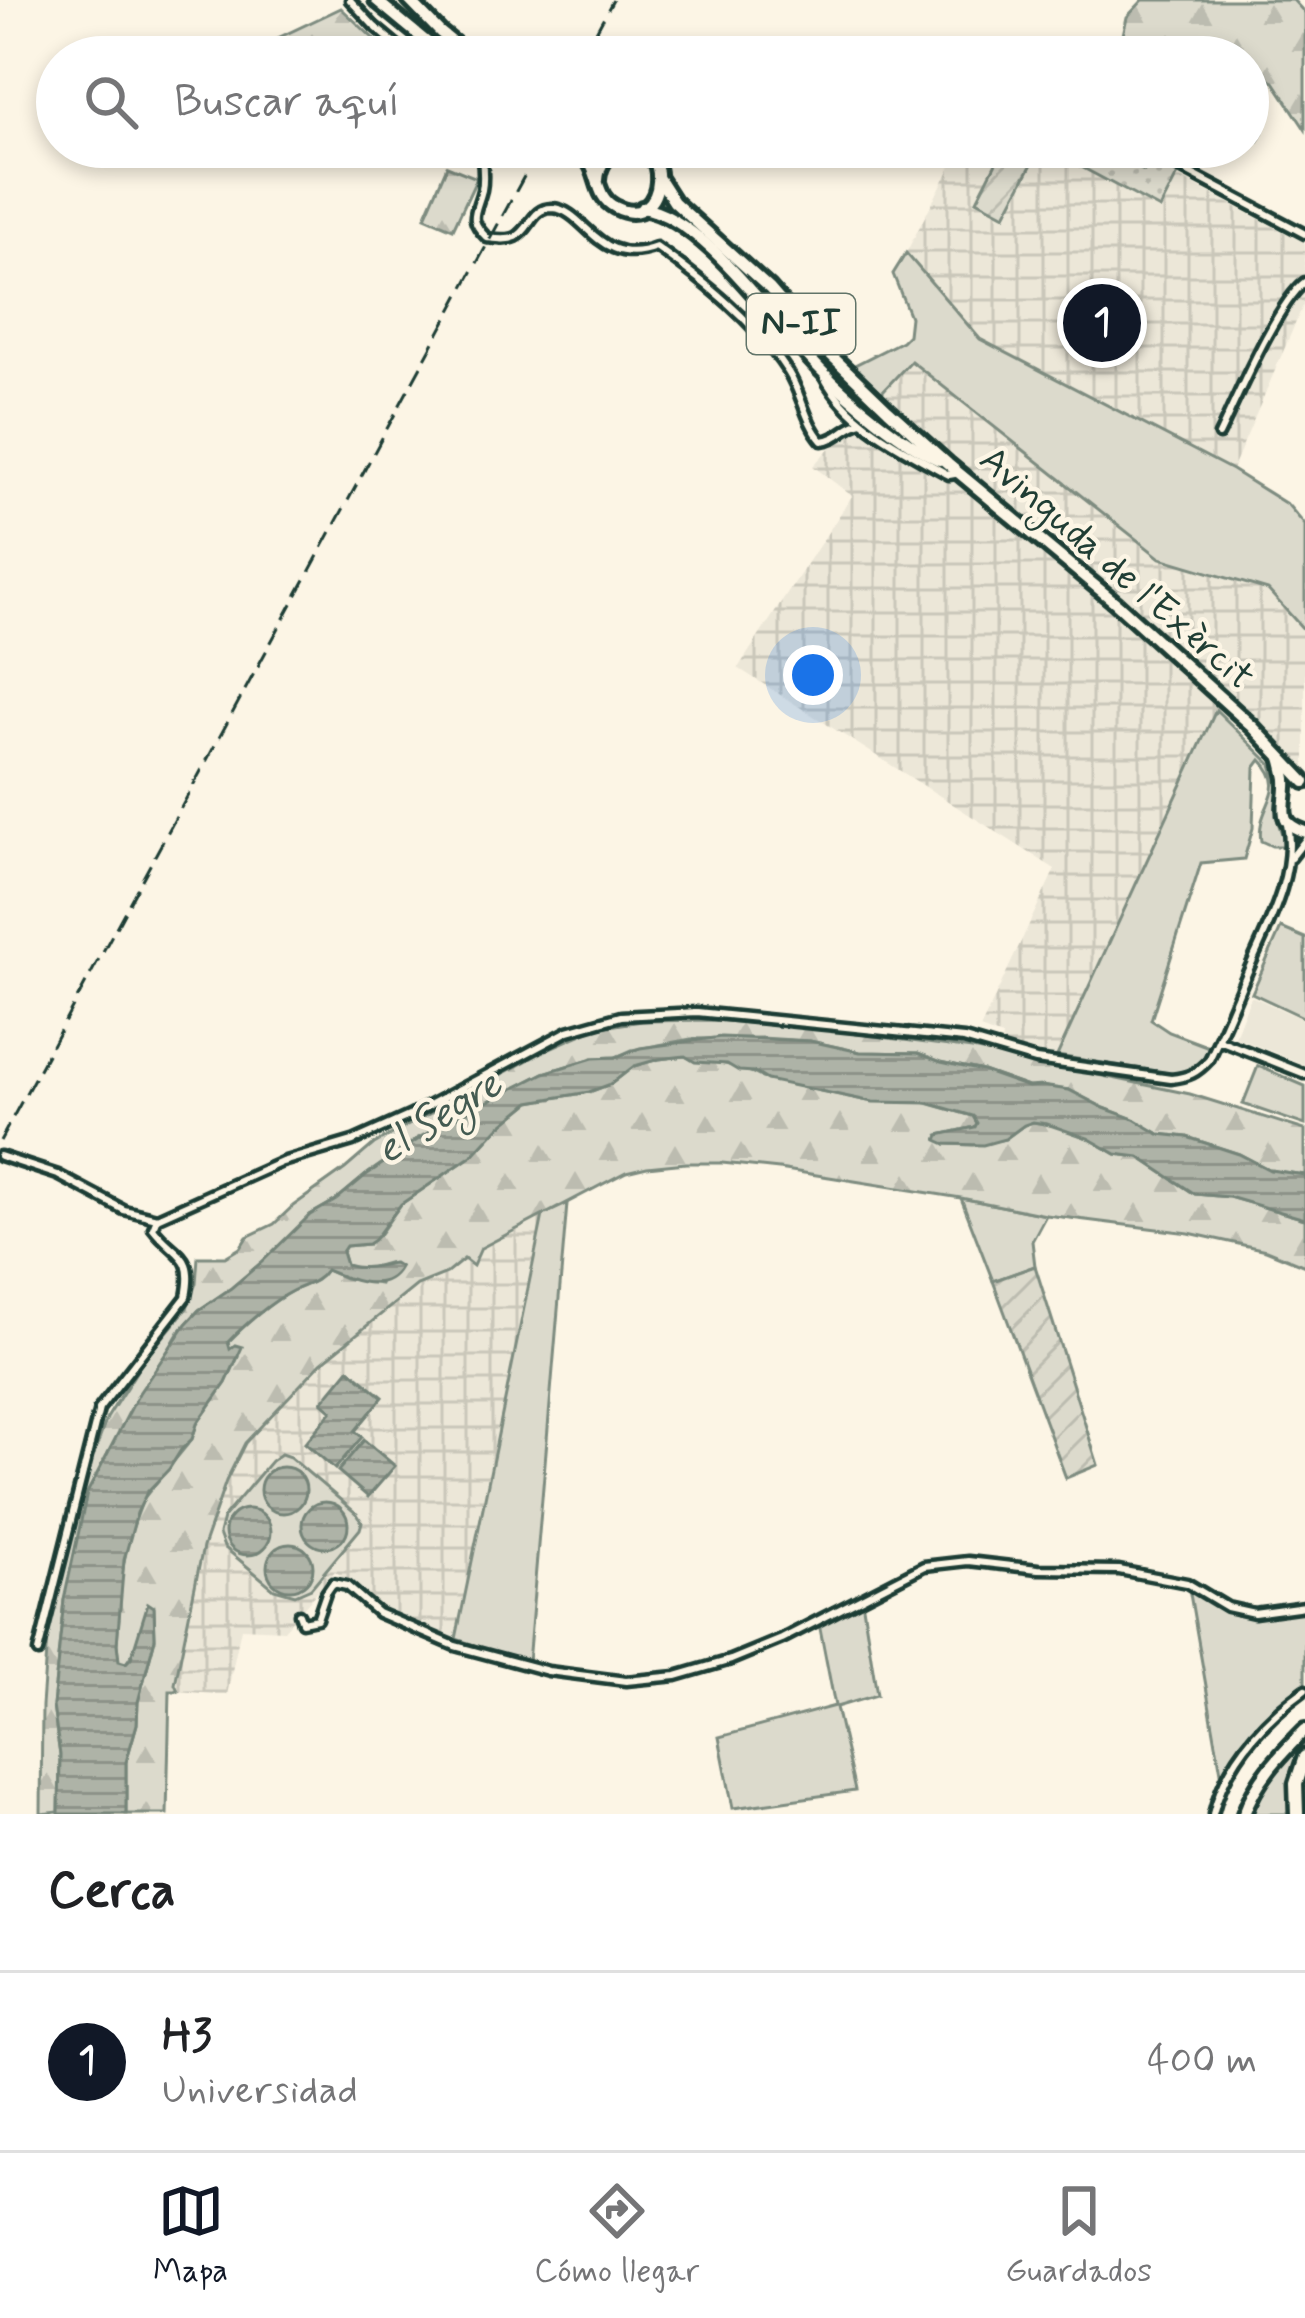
<!DOCTYPE html>
<html lang="es">
<meta charset="utf-8">
<style>
body{margin:0;font-family:Mynerve,sans-serif;background:#f2f2f2;color:#202124}
.you{position:absolute;left:813px;top:675px;width:42px;height:42px;margin:-30px;border:9px solid #fff;border-radius:50%;background:#1a73e8;box-shadow:0 0 0 18px #1a73e833}
.badge{display:grid;place-items:center;width:78px;height:78px;border-radius:50%;background:#111827;color:#fff;font-size:39px;font-weight:700}
.pin{position:absolute;translate:-50% -50%;border:6px solid #fff;box-shadow:0 3px 12px #0006}
.list{margin:0;padding:0;list-style:none}
h2{display:flex;justify-content:space-between;align-items:center;height:156px;margin:0;padding:0 48px;font-size:51px}
h2 small{font-size:39px;font-weight:400;color:#757577}
.list li{display:grid;grid-template-columns:78px 1fr auto;gap:36px;align-items:center;box-sizing:border-box;height:180px;padding:0 48px;border-top:3px solid #e0e0e0}
.list b{display:block;font-size:45px;white-space:nowrap}
.list p{margin:0;font-size:39px;white-space:nowrap;color:#757577}
.list em{font-size:39px;font-style:normal;color:#757577}
.icon{flex:none;width:66px;height:66px;fill:none;stroke:currentColor;stroke-width:2;stroke-linecap:round;stroke-linejoin:round}
.map{position:relative;flex:none;width:1305px;height:1814px;overflow:hidden}
.search{position:absolute;background:#fff;box-shadow:0 6px 18px #0003;left:36px;right:36px;top:36px;height:132px;display:flex;align-items:center;gap:30px;box-sizing:border-box;padding:0 42px;border-radius:66px;color:#757577;font-size:45px}
.sheet{height:336px;background:#fff}
nav{display:flex;justify-content:space-around;align-items:center;box-sizing:border-box;height:168px;border-top:3px solid #e0e0e0;background:#fff;font-size:33px;color:#757577}
nav a{display:grid;justify-items:center;gap:6px}
nav .on{color:#111827}
.map>svg:first-child{display:block}
</style>
<div class="map">
<svg width="1305" height="1814" viewBox="0 0 1305 1814">
<defs>
<pattern id="industrial-grid" width="8" height="8" patternUnits="userSpaceOnUse" patternTransform="scale(3)"><rect width="8" height="8" fill="#ece7d8"/><path d="M0 4h8M4 0v8" fill="none" stroke="#cac7ba"/></pattern>
<pattern id="forest-firs" width="22" height="20" patternUnits="userSpaceOnUse" patternTransform="scale(3)"><rect width="22" height="20" fill="#dcdacc"/><path d="M5 1l3.5 6h-7zM16 11l3.5 6h-7z" fill="#bcbcb0"/></pattern>
<pattern id="park-dots" width="8" height="8" patternUnits="userSpaceOnUse" patternTransform="scale(3)"><rect width="8" height="8" fill="#dcdacc"/><path d="M2 2h.1M6 6h.1" fill="none" stroke="#bcbcb0" stroke-width="1.8" stroke-linecap="round"/></pattern>
<pattern id="garden-furrows" width="10" height="10" patternUnits="userSpaceOnUse" patternTransform="scale(3)"><rect width="10" height="10" fill="#dcdacc"/><path d="M-1 1l2-2M0 10L10 0M9 11l2-2" fill="none" stroke="#bcbcb0"/></pattern>
<pattern id="water-rules" width="6" height="5" patternUnits="userSpaceOnUse" patternTransform="scale(3)"><rect width="6" height="5" fill="#aeb3a7"/><path d="M0 2.5h6" fill="none" stroke="#8d9389"/></pattern>
</defs>
<rect width="100%" height="100%" fill="#fcf5e5"/>
<filter id="ink" filterUnits="userSpaceOnUse"><feTurbulence type="fractalNoise" baseFrequency=".00833" numOctaves="2"/><feDisplacementMap in="SourceGraphic" scale="24" xChannelSelector="R" yChannelSelector="G"/><feConvolveMatrix kernelMatrix="1 2 1 2 8 2 1 2 1" color-interpolation-filters="sRGB"/></filter>
<g filter="url(#ink)">
<path fill="#ece7d8" d="M1251 996 1305 1020V1065L1235 1037Z"/>
<g fill="url(#industrial-grid)">
<path d="M961 147H1121L1305 243V301L1232 470 980 339 906 253Z"/>
<path d="M910 360 1160 558 1269 590 1305 631V774L1216 711 1057 1056 1001 1044 1002 1037 980 1029 1055 869 738 668 852 496 813 466Z"/>
<path d="M543 1215 456 1639 378 1606 335 1571 284 1630 241 1628 227 1695 178 1691 175 1685 203 1547 226 1481 245 1443 321 1363 417 1285 447 1273 481 1248Z"/>
</g>
<g fill="#dcdacc" stroke="#7e8c80" stroke-width="3">
<path d="M906 253 980 339 1232 470 1288 505 1305 525V631L1268 590 1160 558 911 361 881 393 853 366 902 341 908 335 910 317 893 274Z"/>
<path d="M1216 710 1271 764 1279 791 1276 816 1284 840 1283 846H1272L1261 841C1255 805 1292 792 1261 760L1255 768 1253 828 1244 859 1201 863 1151 1020 1169 1032 1209 1047C1204 1061 1195 1068 1182 1075L1057 1056Z"/>
<path d="M1281 928 1305 938V1018L1252 993Z"/>
<path d="M1258 1066 1305 1086V1125L1243 1104Z"/>
<path d="M961 1198 1046 1215 1032 1241 1035 1266 993 1281Z"/>
<path d="M567 1204 528 1663 456 1639 543 1215Z"/>
<path d="M281 1454 290 1457 357 1514 362 1522 360 1529 311 1588 295 1595 274 1589 224 1547 219 1534 223 1518 271 1461Z"/>
<path d="M1189 1588C1238 1619 1248 1619 1305 1609V1687C1271 1713 1242 1740 1222 1778Z"/>
<path d="M862 1600 877 1695 836 1707 855 1791 733 1808 719 1737 835 1706 819 1623Z"/>
<path d="M1305 1733V1750L1297 1764 1293 1814H1249L1272 1772Z"/>
</g>
<g fill="url(#forest-firs)" stroke="#7e8c80" stroke-width="3">
<path d="M1143 0H1293L1305 13V129L1274 82 1265 78 1257 82 1262 133 1258 141 1248 144V57H1118L1127 17Z"/>
<path d="M341 8 393 57H287L278 38Z"/>
<path d="M447 166 477 178 453 229 425 217Z"/>
<path d="M712 1020 813 1028 972 1049 1190 1094 1305 1130V1175L1270 1170 1239 1154 1187 1137 1159 1134 1133 1119 1104 1108 1069 1090 1028 1087 983 1071 941 1062 918 1053 860 1052 810 1041 761 1038 691 1039 632 1050 616 1057 593 1058 544 1073 418 1138 366 1175 336 1200 310 1215 290 1238 232 1288 199 1310 179 1332 164 1358 64 1600 53 1706 60 1755 59 1812 41 1814 42 1706 47 1637 90 1465 107 1418 143 1361 187 1308 196 1283 198 1257H225L240 1248 247 1237 274 1224 293 1206 345 1169 374 1144 548 1049 596 1028 642 1021Z"/>
<path d="M685 1056C698 1064 710 1060 725 1064 736 1067 752 1071 762 1078L868 1101 923 1102 973 1116 977 1123 975 1127 939 1135 946 1144 973 1145 1005 1139 1024 1125 1033 1122 1056 1126 1088 1138 1116 1154 1139 1157 1195 1194 1229 1197 1305 1219V1266L1266 1250 1189 1233 1046 1215 961 1198 779 1169 722 1163H686L647 1167 626 1172 481 1248 473 1266 464 1259 447 1273 417 1285 321 1363 245 1443 226 1481 203 1547 175 1684 178 1691H170L167 1814H126V1762L137 1724 138 1702 155 1638 154 1608C142 1625 139 1647 126 1663L119 1662 117 1644 122 1575 127 1543 143 1499 192 1439 197 1424 226 1383 238 1357 229 1350 228 1342C246 1324 270 1303 292 1291 306 1283 317 1284 326 1270L344 1278 380 1284 387 1263 366 1269 346 1266 342 1252 346 1246 368 1244 379 1235 401 1204 473 1155 498 1128 530 1102 589 1092 611 1084 634 1066 659 1059Z"/>
</g>
<path fill="url(#park-dots)" stroke="#7e8c80" stroke-width="3" d="M1044 147H1099L1144 171 1151 160 1178 174 1160 209Z"/>
<g fill="url(#garden-furrows)" stroke="#7e8c80" stroke-width="3">
<path d="M1004 147H1041L1005 215 977 200Z"/>
<path d="M1035 1266 1098 1465 1066 1478 993 1281Z"/>
</g>
<g fill="url(#water-rules)" stroke="#758479" stroke-width="3">
<path d="M721 1037 810 1041 860 1052 918 1053 941 1062 983 1071 1028 1087 1042 1086 1069 1090 1104 1108 1134 1119 1159 1134 1187 1137 1239 1154 1270 1170 1305 1175V1219L1229 1197 1195 1194 1139 1157 1116 1154 1088 1138 1047 1124 1033 1122 1024 1125 1005 1139 983 1145 946 1144 937 1140 939 1135 975 1127 977 1123 973 1116 928 1103 873 1102 767 1080 754 1072 739 1071 727 1064 695 1062 685 1056 659 1059 634 1066 611 1084 589 1092 530 1102 498 1128 473 1155 401 1204 374 1240 368 1244 346 1246 342 1252 346 1265C364 1271 377 1265 394 1263L400 1267C385 1295 350 1280 326 1270 317 1283 306 1284 292 1291 272 1301 244 1325 228 1342L230 1349 235 1345 242 1347 226 1383 197 1424 192 1439 181 1450 169 1469 147 1492 137 1513 124 1560 117 1644 119 1661 126 1663 131 1658 148 1603 154 1607 155 1638 138 1702 137 1724 126 1762V1814H59L60 1755 53 1706 64 1600 87 1493 139 1393 186 1324 199 1310 231 1288 262 1262 310 1215 336 1200 366 1175 435 1128 544 1073 593 1058 616 1057 640 1048Z"/>
<path d="M349 1369 383 1397 355 1431 362 1437 335 1469 305 1443 332 1411 322 1402Z"/>
<path d="M364 1440 395 1466 368 1497 338 1471Z"/>
<circle cx="283" cy="1490" r="23"/>
<circle cx="325" cy="1525" r="23"/>
<circle cx="248" cy="1532" r="23"/>
<circle cx="290" cy="1567" r="23"/>
</g>
<g fill="none" stroke-linecap="round" stroke-linejoin="round">
<g stroke="#1f3d34" stroke-width="15">
<g id="street">
<path d="M350 0 374 26 411 57"/>
<path d="M481 147C482 161 485 176 482 190 476 214 467 218 487 238 496 239 507 241 516 237 531 229 532 208 552 208 586 209 597 269 656 247 705 282 755 321 788 372 802 394 805 422 822 441 840 439 846 425 862 422"/>
<path d="M1141 147 1305 234"/>
<path d="M824 377C849 424 903 449 949 475L960 473"/>
<path d="M1219 435C1236 400 1277 303 1305 282"/>
<path d="M1291 858 1305 840"/>
<path d="M1219 1040 1305 1074"/>
<path d="M0 1156 58 1175 124 1210 157 1218 282 1162 353 1141 411 1115 568 1031 621 1016 697 1012 964 1039 1036 1060 1171 1079C1189 1077 1197 1073 1209 1060 1223 1031 1235 1001 1248 971 1267 927 1297 874 1287 824"/>
<path d="M299 1614 302 1622 317 1619 326 1593 333 1583 347 1586 378 1613 455 1646 548 1671 626 1681 676 1676 731 1660 782 1639 924 1566 968 1561 1038 1569 1119 1570 1187 1583 1227 1607 1254 1613 1305 1606"/>
<path d="M38 1652 99 1409 186 1297C195 1252 176 1258 153 1228L157 1218"/>
<path d="M1213 1814C1226 1761 1262 1721 1305 1690"/>
</g>
</g>
<g stroke="#1f3d34" stroke-width="20">
<g id="primary">
<path d="M376 0 445 57"/>
<path d="M409 0 440 32 471 57"/>
<path d="M572 147C577 150 584 155 587 159 600 174 595 197 615 207 669 235 675 128 618 150 604 156 599 167 598 180"/>
<path d="M595 147 614 152"/>
<path d="M660 180 674 202 770 289 809 334 888 410 948 464 1116 603 1252 726 1305 782"/>
<path d="M642 208C704 217 776 325 820 369 849 399 902 443 939 460"/>
<path d="M1281 758C1282 760 1286 777 1286 779 1288 804 1273 822 1305 832"/>
<path d="M1244 1814C1256 1780 1280 1755 1305 1730"/>
</g>
</g>
<g stroke="#1f3d34" stroke-width="21">
<path id="highway" d="M1297 1814 1296 1784 1305 1757"/>
</g>
<use href="#street" stroke="#fcf5e5" stroke-width="6"/>
<use href="#primary" stroke="#fcf5e5" stroke-width="10"/>
<use href="#highway" stroke="#fcf5e5" stroke-width="12"/>
<g stroke="#1f3d34" stroke-width="3" stroke-dasharray="18 9" stroke-linecap="butt">
<path d="M582 57 613 0"/>
<path d="M0 1141 540 147"/>
</g>
</g>
</g>
<g text-anchor="middle" dominant-baseline="central" stroke-width="9" stroke-linejoin="round" paint-order="stroke">
<rect fill="#fcf5e5" stroke="#617469" stroke-width="3" x="747" y="294" width="108" height="60" rx="9"/>
<g font-size="36" font-weight="bold" fill="#1f3d34">
<text x="801" y="324">N-II</text>
</g>
<g font-size="39" fill="#1f3d34" stroke="#fcf5e5">
<text transform="translate(1116 569) rotate(41)">Avinguda de l'Exèrcit</text>
</g>
<g font-size="42" font-style="italic" fill="#435a51" stroke="#fcf5e5">
<text transform="translate(439 1118) rotate(-32)">el Segre</text>
</g>
</g>
</svg>
<div class="you"></div>
<div class="pin badge" style="left:1102px;top:323px">1</div>
<div class="search"><svg class="icon" aria-label="search" viewBox="0 0 24 24"><circle cx="10" cy="10" r="6"/><path d="M15 15l6 6"/></svg>Buscar aquí</div>
</div>
<section class="sheet">
<h2>Cerca<small></small></h2>
<ul class="list">
<li><span class="badge">1</span><div><b>H3</b><p>Universidad</p></div><em>400 m</em></li>
</ul>
</section>
<nav>
<a class="on"><svg class="icon" aria-label="map" viewBox="0 0 24 24"><path d="M3 6l6-2 6 2 6-2v14l-6 2-6-2-6 2zM9 4v14M15 6v14"/></svg>Mapa</a>
<a><svg class="icon" aria-label="directions" viewBox="0 0 24 24"><path d="M12 3l9 9-9 9-9-9zM9 14v-3h6M13 9l2 2-2 2"/></svg>Cómo llegar</a>
<a><svg class="icon" aria-label="saved" viewBox="0 0 24 24"><path d="M7 4h10v16l-5-4-5 4z"/></svg>Guardados</a>
</nav>
